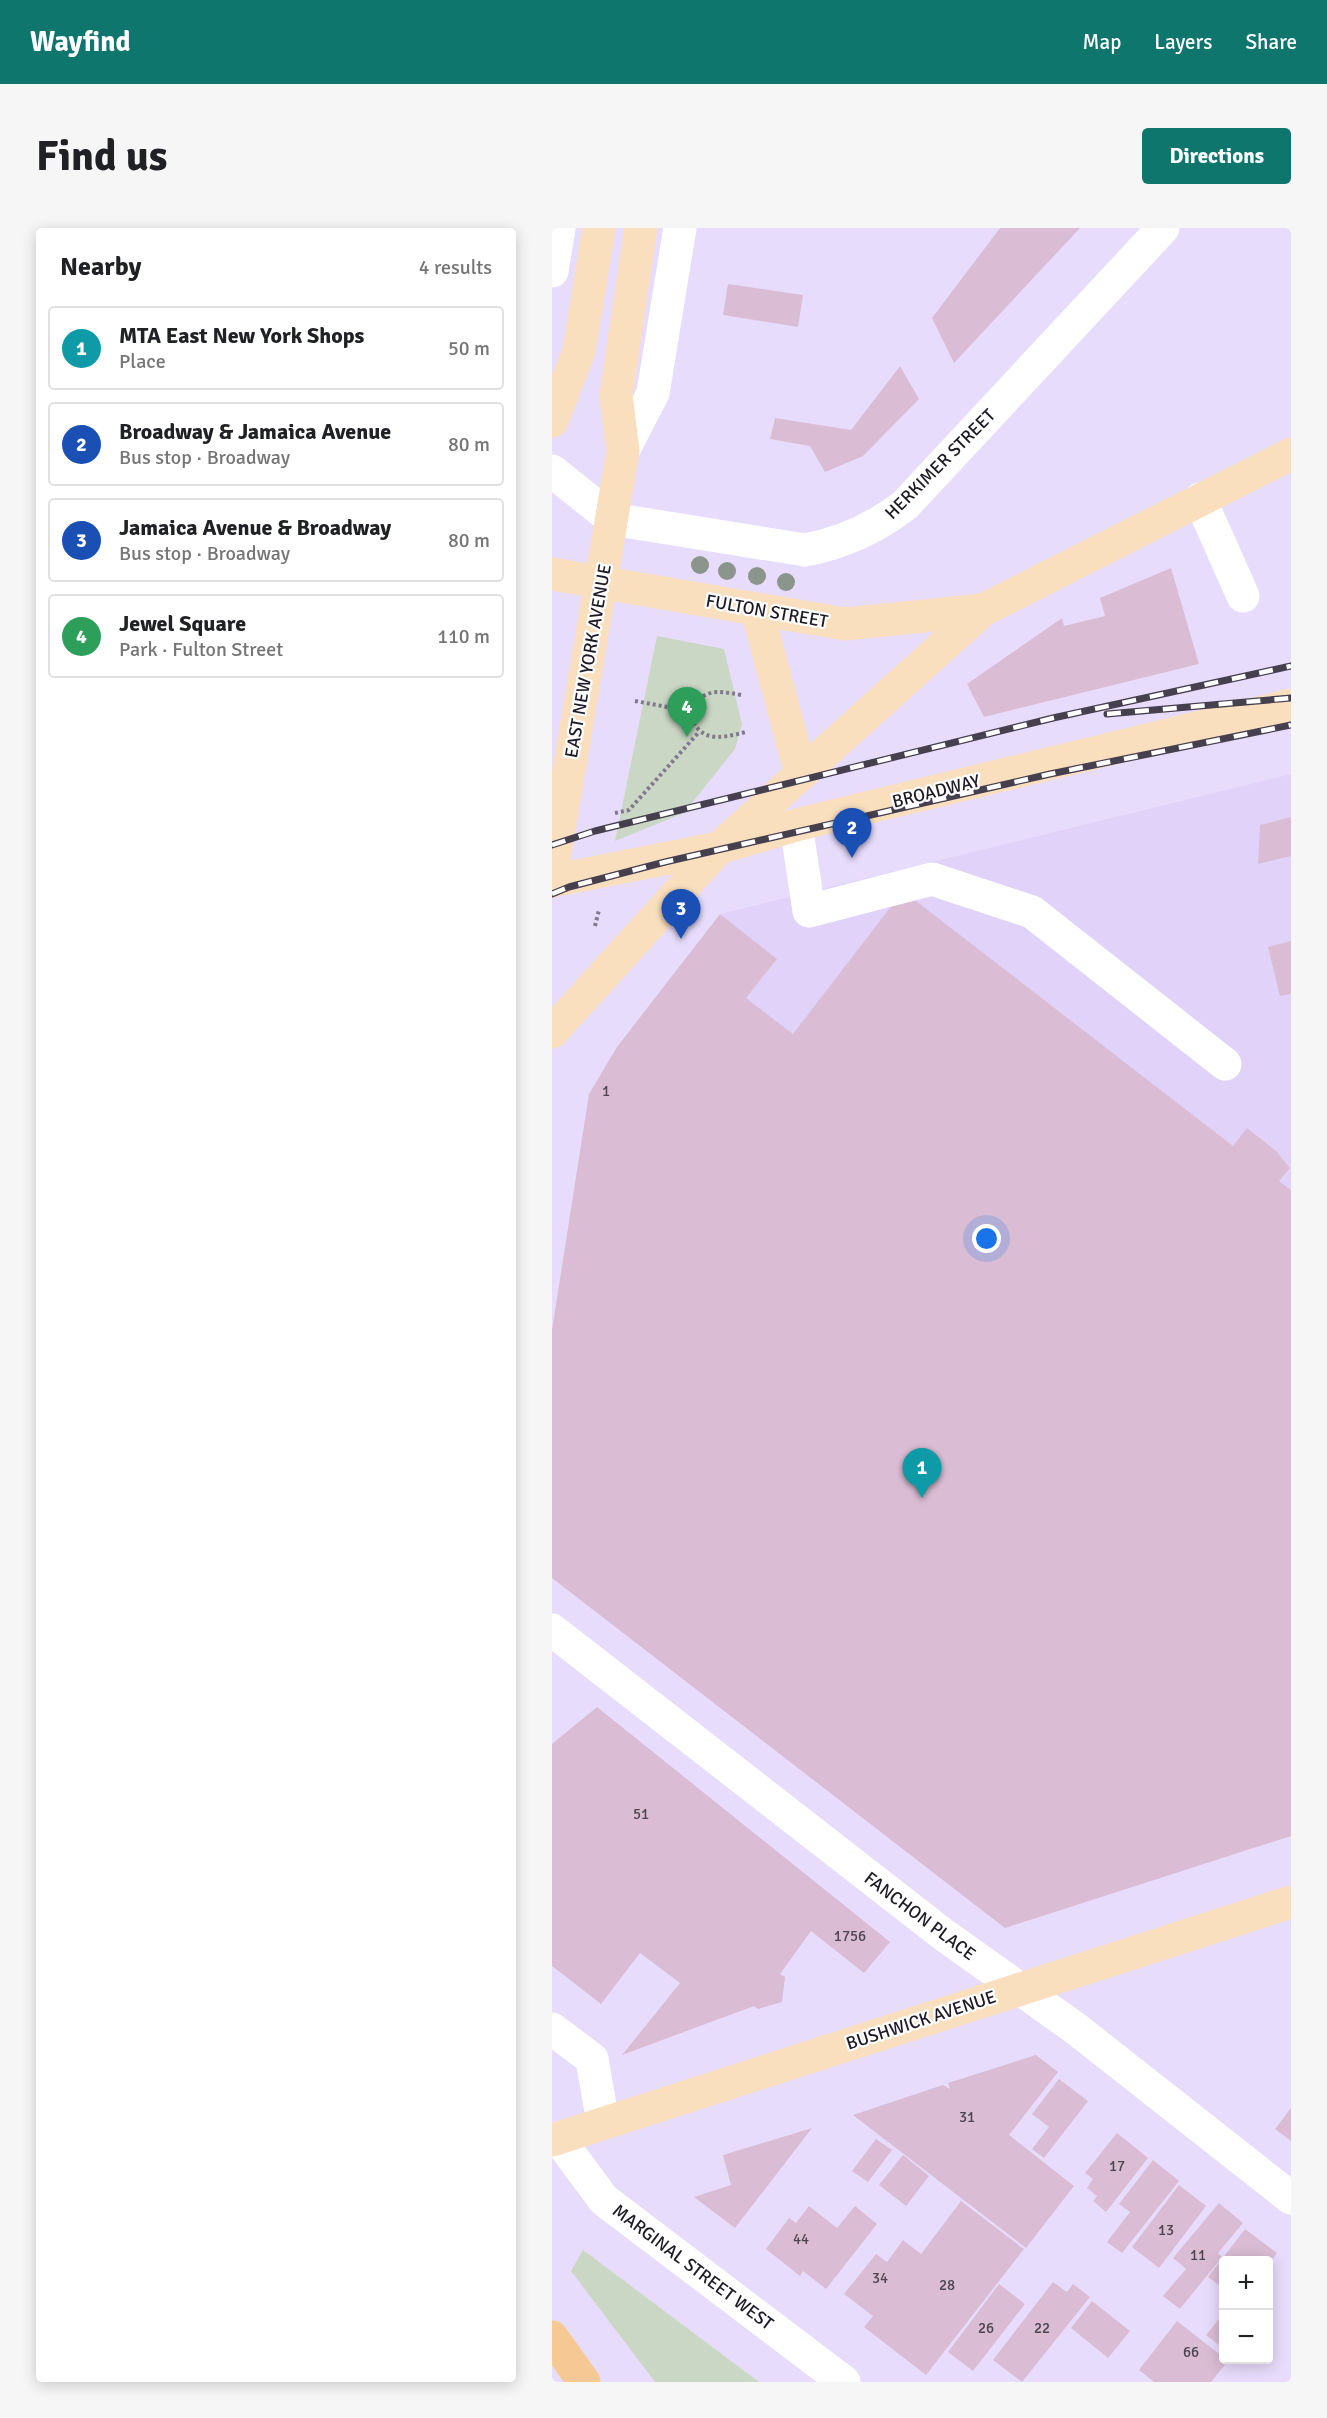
<!DOCTYPE html>
<meta charset="utf-8">
<style>
body{margin:0;font-family:Signika,sans-serif;background:#f6f6f6;color:#202124}
.controls{position:absolute;right:18px;bottom:18px;display:grid;overflow:hidden;border-radius:6px;box-shadow:0 3px 15px #0003}
.controls button{width:54px;height:54px;display:grid;place-items:center;padding:0;border:0;border-bottom:2px solid #e0e0e0;background:#fff;color:#202124;font:30px sans-serif}
.you{position:absolute;left:435px;top:1011px;width:21px;height:21px;margin:-15px;border:4px solid #fff;border-radius:50%;background:#1a73e8;box-shadow:0 0 0 9px #1a73e833}
.badge{display:grid;place-items:center;width:39px;height:39px;border-radius:50%;background:#0f766e;color:#fff;font-size:20px;font-weight:700}
.pin{position:absolute;translate:-50% -50px;filter:drop-shadow(0 2px 3px #0008)}
.pin::after{content:'';position:absolute;top:32px;width:21px;height:18px;background:inherit;clip-path:polygon(0 0,100% 0,50% 100%)}
.list{margin:0;padding:0;list-style:none}
h2{display:flex;justify-content:space-between;align-items:center;height:78px;margin:0;padding:0 24px;font-size:26px}
h2 small{font-size:20px;font-weight:400;color:#757577}
.list li{display:grid;grid-template-columns:39px 1fr auto;gap:18px;align-items:center;box-sizing:border-box;height:84px;margin:0 12px 12px;padding:0 12px;border:2px solid #e0e0e0;border-radius:6px}
.list b{display:block;font-size:22px;white-space:nowrap}
.list p{margin:0;font-size:20px;white-space:nowrap;color:#757577}
.list em{font-size:20px;font-style:normal;color:#757577}
.map{position:relative;flex:none;width:739px;height:2154px;overflow:hidden;border-radius:6px}
header{display:flex;align-items:center;gap:36px;box-sizing:border-box;height:84px;padding:0 30px;background:#0f766e;color:#fff}
header strong{font-size:28px}
nav{display:flex;gap:33px;margin-inline-start:auto;font-size:21px}
.intro{display:flex;align-items:center;justify-content:space-between;box-sizing:border-box;height:144px;padding:0 36px}
h1{margin:0;font-size:42px}
.button{padding:15px 27px;border-radius:6px;background:#0f766e;color:#fff;font-size:21px;font-weight:700}
main{display:flex;gap:36px;padding:0 36px}
aside{flex:1;background:#fff;border-radius:6px;box-shadow:0 3px 15px #0003}
.map>svg:first-child{display:block}
</style>
<header>
<strong>Wayfind</strong>
<nav><a>Map</a><a>Layers</a><a>Share</a></nav>
</header>
<div class="intro"><h1>Find us</h1><a class="button">Directions</a></div>
<main>
<aside>
<h2>Nearby<small>4 results</small></h2>
<ul class="list">
<li><span class="badge" style="background:#0f9aa8">1</span><div><b>MTA East New York Shops</b><p>Place</p></div><em>50 m</em></li>
<li><span class="badge" style="background:#1a4fb4">2</span><div><b>Broadway &amp; Jamaica Avenue</b><p>Bus stop · Broadway</p></div><em>80 m</em></li>
<li><span class="badge" style="background:#1a4fb4">3</span><div><b>Jamaica Avenue &amp; Broadway</b><p>Bus stop · Broadway</p></div><em>80 m</em></li>
<li><span class="badge" style="background:#2e9e5b">4</span><div><b>Jewel Square</b><p>Park · Fulton Street</p></div><em>110 m</em></li>
</ul>
</aside>
<div class="map">
<svg width="739" height="2154" viewBox="0 0 739 2154">
<rect width="100%" height="100%" fill="#e8dcfc"/>
<path fill="#e0d2f9" d="M739 546V1190L194 770 225 731 168 686Z"/>
<g fill="#cbd7c5">
<path d="M105 408 172 421 190 496 183 521 132 585 63 613Z"/>
<path d="M31 2022 207 2154H103L19 2043Z"/>
</g>
<g fill="#dabdd4">
<path d="M448 0H528L402 135 380 90Z"/>
<path d="M176 56 251 67 246 99 171 87Z"/>
<path d="M348 138 367 171 311 228 273 244 258 218 218 211 223 190 299 202Z"/>
<path d="M619 340 647 436 432 489 415 456 510 390 512 398 553 388 548 370Z"/>
<path d="M739 589V628L706 636 708 597Z"/>
<path d="M351 663 681 918 695 900 724 923 738 940 727 953 739 962V1608L453 1700 0 1350V1102L37 866 65 819 168 686 225 731 194 770 241 806Z"/>
<path d="M739 713V766L728 768 716 719Z"/>
<path d="M45 1479 338 1714 312 1745 259 1703 228 1746 233 1749 230 1774 206 1781 202 1778 70 1827 128 1755 88 1725 49 1776 0 1738V1516Z"/>
<path d="M484 1827 506 1844 457 1907 522 1958 474 2020 301 1887 391 1857 398 1861 396 1855Z"/>
<path d="M507 1851 536 1873 492 1930 480 1921 497 1899 480 1886Z"/>
<path d="M739 1880V1913L723 1901Z"/>
<path d="M260 1900 183 2000 142 1969 179 1957 171 1927Z"/>
<path d="M565 1905 596 1930 554 1984 541 1973 545 1968 535 1960 541 1951 533 1945Z"/>
<path d="M324 1911 340 1922 316 1954 300 1943Z"/>
<path d="M351 1927 377 1948 354 1978 327 1957Z"/>
<path d="M601 1932 627 1953 570 2025 555 2014 578 1984 567 1976Z"/>
<path d="M627 1957 654 1978 607 2040 580 2019Z"/>
<path d="M409 1973 472 2021 374 2147 312 2099 321 2088 292 2066 324 2026 335 2034 351 2012 369 2026Z"/>
<path d="M667 1975 691 1995 666 2025 670 2029 628 2081 611 2068 634 2041 621 2030Z"/>
<path d="M257 1978 285 2000 303 1978 325 1996 274 2061 251 2043 248 2048 214 2021 237 1990 244 1995Z"/>
<path d="M693 2001 725 2025 716 2036V2032H672V2061L656 2049Z"/>
<path d="M501 2054 515 2064 521 2056 538 2069 470 2154 441 2132Z"/>
<path d="M447 2056 473 2076 421 2143 396 2124Z"/>
<path d="M540 2073 578 2103 556 2130 519 2100Z"/>
<path d="M672 2085V2121L654 2107Z"/>
<path d="M625 2093 676 2133 659 2154H602L587 2142Z"/>
</g>
<g fill="none" stroke-linecap="round" stroke-linejoin="round">
<g stroke="#81798e" stroke-width="4" stroke-dasharray="3 3" stroke-linecap="butt">
<path d="M189 467C164 462 152 461 137 483 146 515 167 511 194 504"/>
<path d="M83 473 137 483"/>
<path d="M63 585 77 582 147 504"/>
<path d="M43 698 47 682"/>
</g>
<g stroke="#fff" stroke-width="33">
<path d="M0 43 7 0"/>
<path d="M71 223 101 165 128 0"/>
<path d="M0 243 60 291 253 322C291 315 322 301 353 277L611 0"/>
<path d="M648 271 691 368"/>
<path d="M244 597 257 683 380 651 480 684 673 836"/>
<path d="M0 1402 392 1707 523 1800 739 1970"/>
<path d="M0 1801 40 1831 51 1895"/>
<path d="M6 1910 52 1972 292 2154"/>
</g>
<g stroke="#fadfbf" stroke-width="33">
<path d="M0 193 27 123 47 0"/>
<path d="M0 346 293 396 431 382"/>
<path d="M205 382 249 546"/>
<path d="M0 643 71 223 64 167 89 0"/>
<path d="M0 653 167 620 244 597 739 477"/>
<path d="M0 804 167 620 431 382 739 226"/>
<path d="M0 1912 739 1674"/>
</g>
<path stroke="#f6c994" stroke-width="33" d="M0 2109 32 2154"/>
<g stroke="#453f4e" stroke-width="7">
<g id="rail">
<path d="M555 486 739 470"/>
<path d="M0 617 43 603 501 490 739 438"/>
<path d="M0 666 17 659 113 634 498 546 739 497"/>
</g>
</g>
<use href="#rail" stroke="#fff" stroke-width="4.5" stroke-dasharray="14" stroke-linecap="butt"/>
</g>
<g fill="#8c958c">
<circle cx="148" cy="337" r="9"/>
<circle cx="175" cy="343" r="9"/>
<circle cx="205" cy="348" r="9"/>
<circle cx="234" cy="354" r="9"/>
</g>
<g text-anchor="middle" dominant-baseline="central" stroke-width="4.5" stroke-linejoin="round" paint-order="stroke">
<g font-size="15" fill="#4d4351">
<text x="54" y="863">1</text>
<text x="89" y="1586">51</text>
<text x="298" y="1708">1756</text>
<text x="415" y="1889">31</text>
<text x="565" y="1938">17</text>
<text x="614" y="2002">13</text>
<text x="249" y="2011">44</text>
<text x="646" y="2027">11</text>
<text x="328" y="2050">34</text>
<text x="395" y="2057">28</text>
<text x="434" y="2100">26</text>
<text x="490" y="2100">22</text>
<text x="639" y="2124">66</text>
</g>
<g font-size="18" fill="#1e1a25" stroke="#fff">
<text transform="translate(388 236) rotate(-45)">HERKIMER STREET</text>
<text transform="translate(215 383) rotate(10)">FULTON STREET</text>
<text transform="translate(36 433) rotate(-80)">EAST NEW YORK AVENUE</text>
<text transform="translate(384 563) rotate(-14)">BROADWAY</text>
<text transform="translate(368 1688) rotate(37)">FANCHON PLACE</text>
<text transform="translate(369 1792) rotate(-18)">BUSHWICK AVENUE</text>
<text transform="translate(141 2039) rotate(37)">MARGINAL STREET WEST</text>
</g>
</g>
</svg>
<div class="controls">
<button>+</button>
<button>−</button>
</div>
<div class="you"></div>
<div class="pin badge" style="left:370px;top:1270px;background:#0f9aa8">1</div>
<div class="pin badge" style="left:300px;top:630px;background:#1a4fb4">2</div>
<div class="pin badge" style="left:129px;top:711px;background:#1a4fb4">3</div>
<div class="pin badge" style="left:135px;top:509px;background:#2e9e5b">4</div>
</div>
</main>
